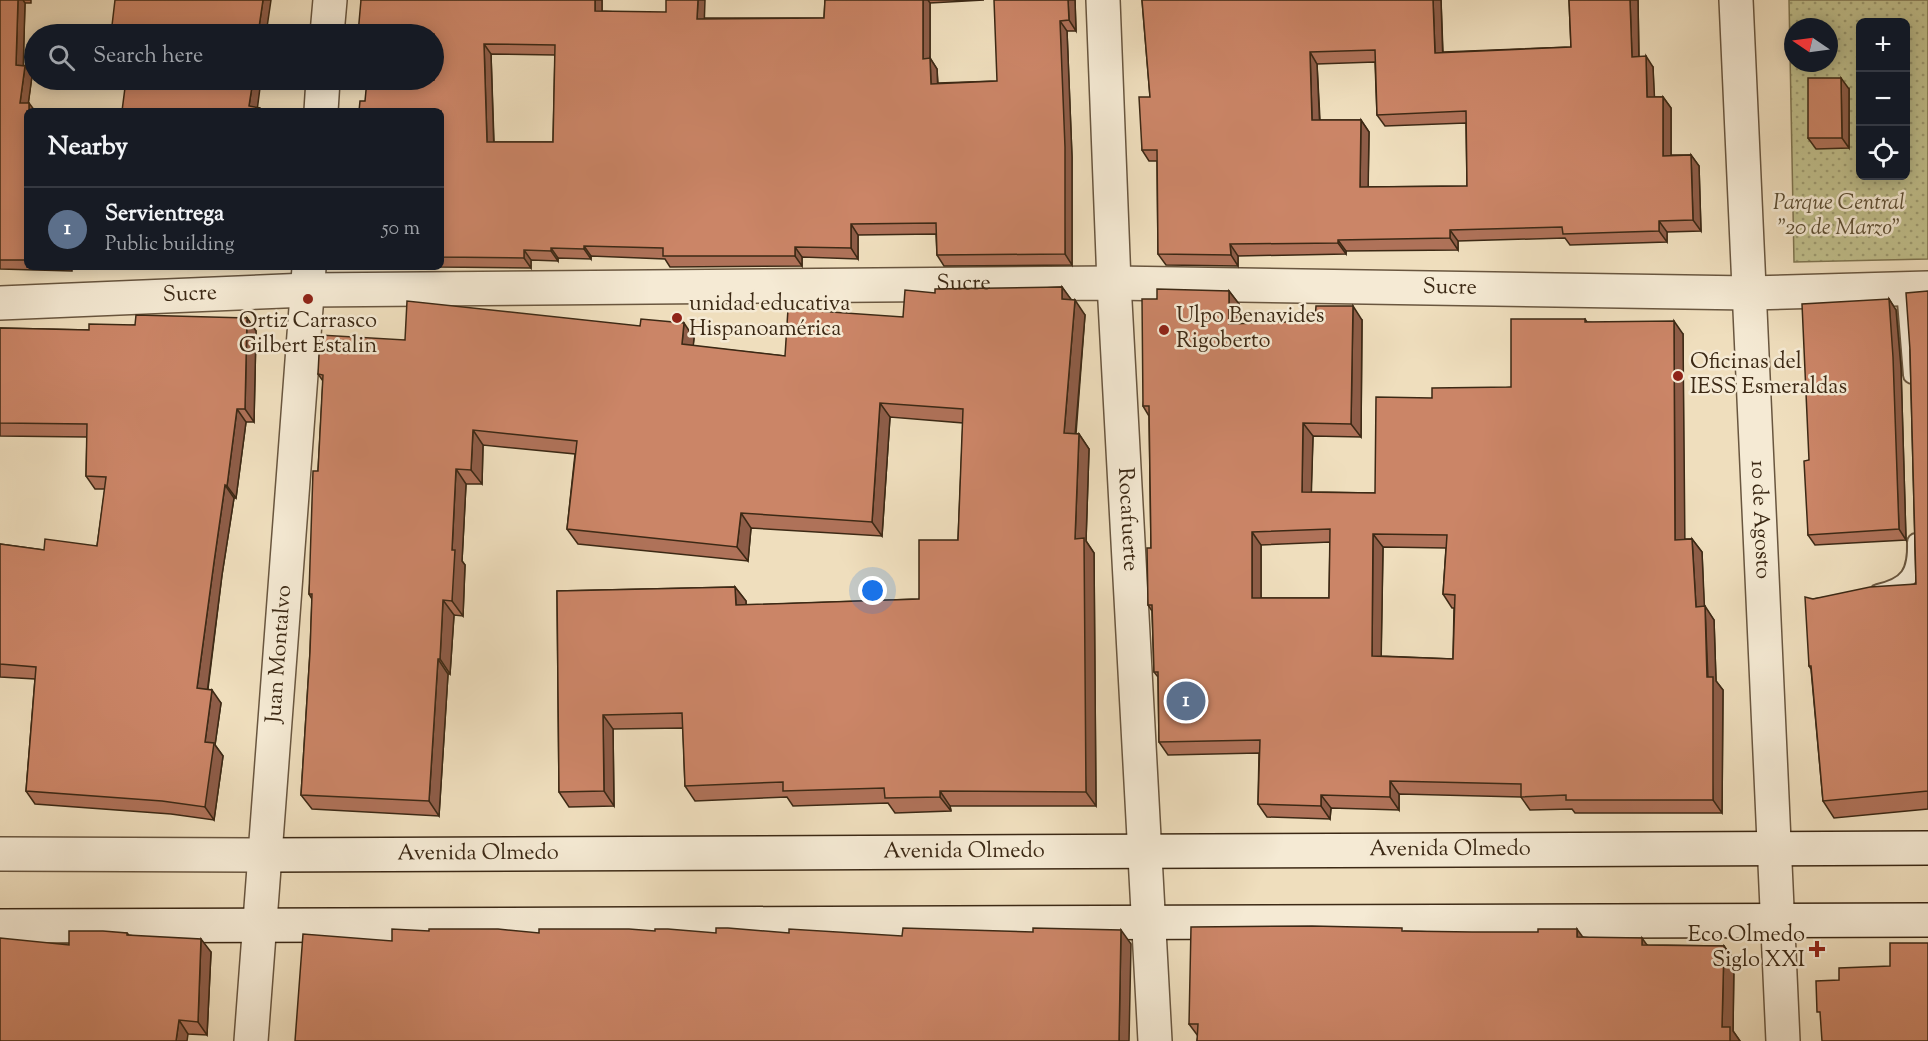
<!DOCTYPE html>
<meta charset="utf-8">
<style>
body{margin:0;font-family:"Sorts Mill Goudy",serif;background:#20242c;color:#f1f3f6}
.controls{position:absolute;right:18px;top:18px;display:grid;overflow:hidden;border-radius:9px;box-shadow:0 3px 15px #0003}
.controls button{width:54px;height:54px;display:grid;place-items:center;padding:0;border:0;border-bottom:2px solid #363941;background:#171b24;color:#f1f3f6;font:30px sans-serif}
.compass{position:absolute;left:1784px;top:18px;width:54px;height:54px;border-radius:50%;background:#171b24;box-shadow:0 3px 15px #0003;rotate:283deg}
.you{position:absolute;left:873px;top:591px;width:21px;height:21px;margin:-15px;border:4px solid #fff;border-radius:50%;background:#1a73e8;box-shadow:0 0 0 9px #1a73e833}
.badge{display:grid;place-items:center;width:39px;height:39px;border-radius:50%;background:#ea580c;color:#fff;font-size:20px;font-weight:700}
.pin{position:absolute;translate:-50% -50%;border:3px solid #fff;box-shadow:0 2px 6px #0006}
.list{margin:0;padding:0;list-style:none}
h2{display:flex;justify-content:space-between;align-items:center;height:78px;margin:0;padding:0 24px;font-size:26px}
h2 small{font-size:20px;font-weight:400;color:#9ea1a6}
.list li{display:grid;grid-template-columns:39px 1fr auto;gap:18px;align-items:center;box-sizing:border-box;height:84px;padding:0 24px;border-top:2px solid #363941}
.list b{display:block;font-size:22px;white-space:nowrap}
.list p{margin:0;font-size:20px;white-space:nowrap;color:#9ea1a6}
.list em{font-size:20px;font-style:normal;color:#9ea1a6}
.icon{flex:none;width:33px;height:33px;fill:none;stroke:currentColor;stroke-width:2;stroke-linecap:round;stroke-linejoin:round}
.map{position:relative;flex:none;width:1928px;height:1041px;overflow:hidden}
.search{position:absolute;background:#171b24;box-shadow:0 3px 15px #0003;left:24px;top:24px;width:420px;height:66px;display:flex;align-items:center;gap:15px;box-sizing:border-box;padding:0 21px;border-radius:33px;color:#9ea1a6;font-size:22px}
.panel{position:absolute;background:#171b24;box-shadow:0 3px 15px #0003;left:24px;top:108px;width:420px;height:162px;border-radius:9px}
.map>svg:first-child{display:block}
</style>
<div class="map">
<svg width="1928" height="1041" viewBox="0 0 1928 1041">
<defs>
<pattern id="park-dots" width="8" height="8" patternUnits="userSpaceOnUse" patternTransform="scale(1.5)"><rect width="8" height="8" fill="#c0bf8c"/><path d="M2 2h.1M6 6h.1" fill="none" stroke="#9d9b71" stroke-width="1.8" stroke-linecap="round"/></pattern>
</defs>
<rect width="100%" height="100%" fill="#efdebd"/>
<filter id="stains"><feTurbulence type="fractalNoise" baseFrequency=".00333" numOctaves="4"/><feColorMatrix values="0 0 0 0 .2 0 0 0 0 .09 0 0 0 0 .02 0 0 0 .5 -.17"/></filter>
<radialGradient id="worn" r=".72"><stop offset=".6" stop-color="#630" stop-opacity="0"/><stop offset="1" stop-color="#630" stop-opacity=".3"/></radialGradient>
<path fill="url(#park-dots)" stroke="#7e7450" stroke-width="1.5" fill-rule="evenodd" d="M1789 0H1928V259L1794 262ZM1860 22H1906V176H1860ZM1793 27H1829V63H1793Z"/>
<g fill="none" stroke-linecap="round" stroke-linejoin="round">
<g stroke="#69563f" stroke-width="20">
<g id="lane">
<path d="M1905 289 1912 375"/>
<path d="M1878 593C1909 586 1917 573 1916 542"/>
</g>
</g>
<g stroke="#69563f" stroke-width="36">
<g id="street">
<path id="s1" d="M1103 0 1114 283 1155 1041"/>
<path id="s2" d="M1736 0 1783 1041"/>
<path d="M327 34 330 0"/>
<path d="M321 111 323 80"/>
<path id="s3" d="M0 303 307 290 1114 283 1749 293 1928 288"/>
<path d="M0 854 265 855"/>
<path id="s4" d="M251 1041 309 268"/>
</g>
</g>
<g stroke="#3c2915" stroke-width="36">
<g id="secondary">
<path id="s5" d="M265 855 1928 848"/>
<path d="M0 926 1928 920"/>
</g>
</g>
<use href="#lane" stroke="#f5ead4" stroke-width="16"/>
<use href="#street" stroke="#f5ead4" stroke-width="33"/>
<use href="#secondary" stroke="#f5ead4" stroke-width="33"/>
</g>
<g fill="#af7259" stroke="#3c2915" stroke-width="1.5" fill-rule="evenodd">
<path d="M0 0H31V3H25L23 66H25L32 76 27 111V267H72V271L0 269Z"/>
<path d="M361 0H602V11L704 18H824L825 0H984L930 3V58L937 69 938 83 997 81 1075 0 1076 31H1067L1072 157V265L944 266 937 255 936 234 858 235V259L802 257V266L670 267 665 259 591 256V259L558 258V261L531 260V268L441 267V111L365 101 434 80ZM491 54 555 55 553 142H494Z"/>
<path d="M1142 0H1441L1443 52 1571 47 1569 0H1638L1639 57 1653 67 1654 97H1663L1671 108V155H1691L1699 166 1701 231 1667 232V242L1570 245 1565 238 1458 241V250L1346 251V254L1238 256V266L1166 265 1158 254 1157 161H1149L1142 150 1150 97ZM1375 62 1377 115 1385 126 1466 123 1467 186 1368 187 1369 132 1361 120H1320L1317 64Z"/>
<path d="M1849 89V148L1816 149 1808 138Z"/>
<path d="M1062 287 1071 300 1085 315 1076 434H1079L1089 449 1086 541 1094 553 1096 806H950L951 811 895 813 888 803 793 806 787 797 695 801 685 786 683 728 613 729 614 806 569 807 559 792 557 591 735 587 746 601V605L919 599 958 540 963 423 890 417 882 536 751 528 748 561 578 544 567 529 575 454 483 445 482 484H466L462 561 465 565 463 616 454 615 450 674H448L439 816 312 809 301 795 310 652 312 599 309 594 318 471 323 381 318 374 405 340 694 338 693 346 785 356 903 317 935 293Z"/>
<path d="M1229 291 1239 304V324L1362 320 1361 437 1313 436 1311 492 1375 493 1432 398 1511 387 1585 319 1587 322 1683 334 1684 539H1692L1702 552 1704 606 1714 620 1716 681 1723 690 1722 813H1575L1572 809 1530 810 1521 797 1399 794V810L1331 808 1330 819 1267 817 1258 804 1259 753 1168 755 1159 742 1158 677 1154 672 1152 611 1148 605 1151 548 1149 416 1143 406 1157 299ZM1330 542 1329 598H1261V545ZM1383 547 1446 548 1443 594 1452 608H1454L1453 659 1381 656Z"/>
<path d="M1928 291V809L1834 818 1823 801 1811 669 1809 666 1813 599 1916 584 1910 350Z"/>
<path d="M1889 299 1896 310 1901 368 1906 540 1815 545 1808 535 1809 460Z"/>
<path d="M247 318 256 331 254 422H246L236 498H234L222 575 208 689 221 703 215 745 223 756 214 820 171 814 35 804 26 791 35 679 0 677V544L44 550 97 546 105 489H95L86 476 87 437 0 436V328L89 330 135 325Z"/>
<path d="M1404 931 1583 937 1648 945 1724 946 1734 960 1733 1031 1740 1041H1197L1198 1036 1189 1024Z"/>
<path d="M127 933 129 935 211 952 207 1035 188 1034 69 945Z"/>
</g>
<g fill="#8e5d48" stroke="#3c2915" stroke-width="1.5">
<path d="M18 0H23L25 3 23 75 16 65Z"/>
<path d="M263 0H271L266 34H258Z"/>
<path d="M595 0H602V21L595 11Z"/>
<path d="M698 0H705L704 29 697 19Z"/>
<path d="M923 0H928L930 3V69L923 59Z"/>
<path d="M1068 0H1075L1076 31 1069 20Z"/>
<path d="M1433 0H1441L1443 64 1435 53Z"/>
<path d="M1630 0H1638L1639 68 1632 57Z"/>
<path d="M1060 21 1067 31 1072 157V265L1065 254Z"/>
<path d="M484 44 491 54 494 152 487 142Z"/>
<path d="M1310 52 1317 64 1320 131 1312 120Z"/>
<path d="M1646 56 1653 67 1655 108 1647 97Z"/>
<path d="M930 58 937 69 938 94 931 84Z"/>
<path d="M25 66 32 76 27 113 20 103Z"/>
<path d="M1841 78 1849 89V148L1842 138Z"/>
<path d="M253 80H261L257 111 249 106Z"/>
<path d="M1663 97 1671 108V167L1663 156Z"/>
<path d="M29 103 35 111H29Z"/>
<path d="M1361 120 1369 132 1368 198 1360 187Z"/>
<path d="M1691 155 1699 166 1701 231 1693 220Z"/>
<path d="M1659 221 1667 232V242L1659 231Z"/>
<path d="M851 224 858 235V259L851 248Z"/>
<path d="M1450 230 1458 241V250L1450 238Z"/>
<path d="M1338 240 1346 251V254L1338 243Z"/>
<path d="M1230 244 1238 256V266L1231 255Z"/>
<path d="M584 246 591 256V259L584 249Z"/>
<path d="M795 247 802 257V266L795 256Z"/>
<path d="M551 248 558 258V261L551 251Z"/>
<path d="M524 250 531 260V268L524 258Z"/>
<path d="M1062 287 1073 302 1062 299Z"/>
<path d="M1229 291 1239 304V338L1229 324Z"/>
<path d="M1889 299 1896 310 1901 368 1906 540 1899 529Z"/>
<path d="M1075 300 1085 315 1074 448 1064 433Z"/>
<path d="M1353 306 1362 320 1361 437 1351 424Z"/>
<path d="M247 318 256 331 254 422 245 409Z"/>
<path d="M1674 321 1683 334 1685 553 1675 540Z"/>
<path d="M684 323 694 338 692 359 682 344Z"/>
<path d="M880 403 890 417 882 536 872 522Z"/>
<path d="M237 409 246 422 236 498 227 486Z"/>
<path d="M1303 423 1313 436 1311 506 1302 492Z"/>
<path d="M473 430 483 445 482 484 471 470Z"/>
<path d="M1079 434 1089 449 1086 541 1094 553 1096 806 1086 792 1075 539Z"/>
<path d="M456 469 466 484 462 561 465 565 463 616 452 601V550Z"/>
<path d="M225 485 234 498 222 575 206 701 197 688 214 562Z"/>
<path d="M741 513 751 528 748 561 737 547Z"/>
<path d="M1252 532 1261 545V611L1252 598Z"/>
<path d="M1373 534 1383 547 1381 669 1372 656Z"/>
<path d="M1692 539 1702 552 1705 620 1696 607Z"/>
<path d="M735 587 746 601V620L736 605Z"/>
<path d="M443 600 454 615 450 674 440 659Z"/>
<path d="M1705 606 1714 620 1716 681 1723 690 1722 813 1713 800Z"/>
<path d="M438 659 448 674 439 816 429 801Z"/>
<path d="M212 690 221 703 215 745 223 756 214 820 205 807V742Z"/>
<path d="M603 715 613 729 614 806 604 791Z"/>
<path d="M1390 781 1399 794V810L1390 797Z"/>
<path d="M940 791 950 806 951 811 940 797Z"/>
<path d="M1321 795 1331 808 1330 819 1321 806Z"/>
<path d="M1577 929 1587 943 1577 937Z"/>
<path d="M1121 930 1131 944 1129 1041H1119Z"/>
<path d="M1642 938 1652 952 1642 945Z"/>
<path d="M201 939 211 952 207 1035 198 1022Z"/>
<path d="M1724 946 1734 960 1733 1031 1740 1041H1730L1722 1027Z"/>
<path d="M179 1020 188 1034 187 1041H176Z"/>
</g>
<g fill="#cb8567" stroke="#3c2915" stroke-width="1.5" fill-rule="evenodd">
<path d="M0 0H18L16 65 25 66 20 103H29V111H27V260H0Z"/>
<path d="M115 0H263L258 34H111Z"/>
<path d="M361 0H595V11L666 12V0H698L697 19 824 18 825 0H923V59L930 58 931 84 997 81 994 0H1068L1069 20 1060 21 1065 147V254L937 255 936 223 851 224V248L795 247V256H663V248L584 246V249L551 248V251L524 250V258L441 257V111H359L360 101H365L367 80H434V34H358ZM484 44 555 45 553 142H487Z"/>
<path d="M1142 0H1433L1435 53 1571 47 1569 0H1630L1632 57 1646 56 1647 97H1663V156L1691 155 1693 220 1659 221V231L1563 234 1562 227 1450 230V238L1338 240V243L1230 244 1231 255 1158 254 1157 150H1142L1139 97H1150ZM1375 50 1377 115 1466 111 1467 186 1360 187 1361 120H1312L1310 52Z"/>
<path d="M1808 78H1841L1842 138H1808Z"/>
<path d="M126 80H253L249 106 260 108V111H122Z"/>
<path d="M1062 287V299L1075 300 1064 433 1079 434 1075 539 1084 538 1086 792 940 791V797L885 798 884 788 783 791V782L685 786 682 713 603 715 604 791 559 792 557 591 735 587 736 605 919 599V540H958L963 409 880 403 872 522 741 513 737 547 567 529 577 441 473 430 471 470 456 469 452 550H455L452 601 443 600 440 659H438L429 801 301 795 310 652 312 594H309L313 471H318L323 375 318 374 320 335 405 340 407 301 640 326 641 319 684 323 682 344 785 356 788 309 903 317 905 290 935 293V289Z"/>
<path d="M1157 289 1229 291V324L1315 321 1316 306H1353L1351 424 1303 423 1302 492 1375 493 1376 397 1432 398V388L1511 387V319H1585V322L1674 321 1675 540 1692 539 1696 607 1705 606 1707 677H1713V800H1566V795L1521 797V784L1390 781V797L1321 795V806L1258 804 1260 740 1159 742 1158 672H1154L1152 605H1148L1147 548H1151L1149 406H1143L1142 299H1157ZM1330 529 1329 598H1252V532ZM1373 534 1447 535 1443 594 1455 595 1453 659 1372 656Z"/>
<path d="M1928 291V791L1823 801 1811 666H1809L1805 597 1813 599 1870 587 1916 584 1910 350 1906 293Z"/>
<path d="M1889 299 1893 357 1899 529 1808 535 1804 461 1809 460 1802 304Z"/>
<path d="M136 315 247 318 245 409H237L227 486 225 485 214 562 197 688 212 690 205 742 214 743 205 807 162 801 26 791 36 667 0 664V544L44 550 45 539 97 546 106 477 86 476 87 424 0 423V328L89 330V324L135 325Z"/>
<path d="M1312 926 1402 928V931L1472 932H1538V929H1577V937L1642 938V945L1724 946 1722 1027H1730V1041H1197L1198 1024H1189L1191 927Z"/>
<path d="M716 928H728L789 933V929L902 936 903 928 1033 932V928L1121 930 1119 1041H295L303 934 392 941V929L429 931V929H498L539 933V929H629L655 931V929H668L716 933Z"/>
<path d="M69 931H103L127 933V935L201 939 198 1022 179 1020 176 1041H0V938L69 945Z"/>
<path d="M1890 943H1928V1041H1822L1820 1012H1817L1816 981 1839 980V968L1890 966Z"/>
</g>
<g fill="#8f2418" stroke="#f5ead4" stroke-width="2">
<circle cx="308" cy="299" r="6"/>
<circle cx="677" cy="318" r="6"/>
<circle cx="1164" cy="330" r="6"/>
<circle cx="1678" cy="376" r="6"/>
<path d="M1814 940h6v6h6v6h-6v6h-6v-6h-6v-6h6z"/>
</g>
<g text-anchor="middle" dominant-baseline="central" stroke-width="5" stroke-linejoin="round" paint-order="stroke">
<g font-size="22" font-style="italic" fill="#5d4e33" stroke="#f5ead4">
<text x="1839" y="204">Parque Central<tspan x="1839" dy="25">"20 de Marzo"</tspan></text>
</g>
<g font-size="22" fill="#3c2915" stroke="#f5ead4">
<text stroke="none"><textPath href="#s3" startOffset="964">Sucre</textPath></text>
<text stroke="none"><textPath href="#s3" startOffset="1450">Sucre</textPath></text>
<text stroke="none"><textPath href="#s3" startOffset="190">Sucre</textPath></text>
<text stroke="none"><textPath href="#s2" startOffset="520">10 de Agosto</textPath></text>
<text stroke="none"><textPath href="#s1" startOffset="520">Rocafuerte</textPath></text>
<text stroke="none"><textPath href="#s4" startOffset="388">Juan Montalvo</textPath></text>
<text stroke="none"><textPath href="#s5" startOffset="1185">Avenida Olmedo</textPath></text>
<text stroke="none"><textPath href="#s5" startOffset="699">Avenida Olmedo</textPath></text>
<text stroke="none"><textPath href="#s5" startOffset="213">Avenida Olmedo</textPath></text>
</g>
<g font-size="22" fill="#3c2915" stroke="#f5ead4" text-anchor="start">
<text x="689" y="305">unidad educativa<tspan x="689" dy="25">Hispanoamérica</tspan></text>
<text x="1176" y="317">Ulpo Benavides<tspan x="1176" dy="25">Rigoberto</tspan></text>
<text x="308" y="322" text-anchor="middle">Ortiz Carrasco<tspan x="308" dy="25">Gilbert Estalin</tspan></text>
<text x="1690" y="363">Oficinas del<tspan x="1690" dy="25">IESS Esmeraldas</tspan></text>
<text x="1805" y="936" text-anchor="end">Eco Olmedo<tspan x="1805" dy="25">Siglo XXI</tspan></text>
</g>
</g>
<rect width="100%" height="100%" filter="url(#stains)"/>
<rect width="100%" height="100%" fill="url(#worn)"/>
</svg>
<div class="controls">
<button>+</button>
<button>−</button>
<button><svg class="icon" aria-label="locate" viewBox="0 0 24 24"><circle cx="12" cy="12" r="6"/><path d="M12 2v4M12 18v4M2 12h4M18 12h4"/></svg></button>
</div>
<svg class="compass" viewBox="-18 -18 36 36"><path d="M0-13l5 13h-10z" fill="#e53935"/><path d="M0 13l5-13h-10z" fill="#9ea1a6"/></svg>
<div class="you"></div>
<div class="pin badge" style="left:1186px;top:701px;background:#5c6f8a">1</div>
<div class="search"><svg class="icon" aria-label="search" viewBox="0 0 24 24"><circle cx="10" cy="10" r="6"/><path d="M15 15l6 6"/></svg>Search here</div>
<section class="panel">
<h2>Nearby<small></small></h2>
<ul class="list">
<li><span class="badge" style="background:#5c6f8a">1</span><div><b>Servientrega</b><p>Public building</p></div><em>50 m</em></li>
</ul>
</section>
</div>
